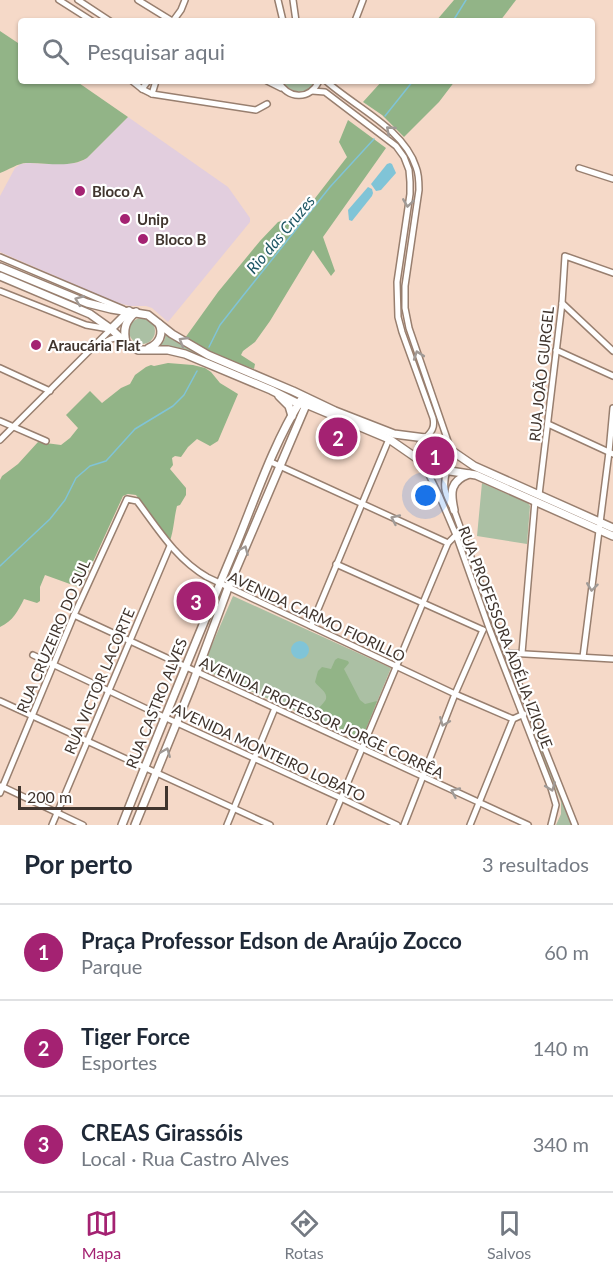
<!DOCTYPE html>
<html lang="pt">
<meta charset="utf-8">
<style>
body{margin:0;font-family:Lato,sans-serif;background:#f6f6f7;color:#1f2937}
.scale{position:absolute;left:18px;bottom:15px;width:150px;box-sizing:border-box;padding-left:6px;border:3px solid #40352e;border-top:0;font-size:16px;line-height:21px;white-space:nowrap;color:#40352e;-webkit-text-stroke:4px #fff;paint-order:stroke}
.you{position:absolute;left:426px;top:496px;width:21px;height:21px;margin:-15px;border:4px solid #fff;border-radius:50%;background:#1a73e8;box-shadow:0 0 0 9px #1a73e833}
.badge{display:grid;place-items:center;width:39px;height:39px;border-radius:50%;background:#a42272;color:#fff;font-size:20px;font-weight:700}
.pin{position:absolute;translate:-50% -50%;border:3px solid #fff;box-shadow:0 2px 6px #0006}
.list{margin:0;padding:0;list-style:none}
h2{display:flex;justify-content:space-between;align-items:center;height:78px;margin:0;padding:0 24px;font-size:26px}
h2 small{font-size:20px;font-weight:400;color:#747a83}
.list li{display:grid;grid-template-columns:39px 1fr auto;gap:18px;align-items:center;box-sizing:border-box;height:96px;padding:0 24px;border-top:2px solid #e0e1e3}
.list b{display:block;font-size:22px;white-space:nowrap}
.list p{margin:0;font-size:20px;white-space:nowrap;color:#747a83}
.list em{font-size:20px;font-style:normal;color:#747a83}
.icon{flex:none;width:33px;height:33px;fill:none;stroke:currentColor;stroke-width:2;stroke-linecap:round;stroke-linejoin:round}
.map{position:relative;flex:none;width:613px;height:825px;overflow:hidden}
.search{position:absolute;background:#fff;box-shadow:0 2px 4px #0004;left:18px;right:18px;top:18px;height:66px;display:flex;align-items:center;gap:15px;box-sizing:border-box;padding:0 21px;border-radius:6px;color:#747a83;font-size:22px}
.sheet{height:366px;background:#fff}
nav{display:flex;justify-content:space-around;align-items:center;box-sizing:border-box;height:84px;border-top:2px solid #e0e1e3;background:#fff;font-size:16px;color:#747a83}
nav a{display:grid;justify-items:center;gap:3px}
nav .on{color:#a42272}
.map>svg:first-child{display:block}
</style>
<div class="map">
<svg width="613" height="825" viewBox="0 0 613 825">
<rect width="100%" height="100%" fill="#f5d9c8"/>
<path fill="#e2cede" d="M128 117 228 187 250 218V222L168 322 152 308 146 306H130L115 302 0 252V196L15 168 21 164 27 163 50 164 76 163 82 161 87 158Z"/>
<g fill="#abc0a4">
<path d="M282 81H315C306 96 292 94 282 81Z"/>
<circle cx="142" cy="331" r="13"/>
<path d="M166 332 299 396 298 398 201 356 178 348 160 346 165 339Z"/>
<path d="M428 443 441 446 448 451C450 458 447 464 441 467L422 460C421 452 420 447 428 443Z"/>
<path d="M482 483 528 503 530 506 527 544 477 536Z"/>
<path d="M233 596 391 668 361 741 204 670 202 668Z"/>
<path d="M535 732 536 733 573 825H556L561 814V802L533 733Z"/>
</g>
<g fill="#92b487">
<path d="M454 0H516L500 21H436Z"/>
<path d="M0 31 21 45V81H76L128 117 87 158C69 169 46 162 26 163 19 163 8 170 0 173Z"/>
<path d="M382 81H455L439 102 404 137 382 115 363 102Z"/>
<path d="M348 120 386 148 323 237 335 271 331 276 313 250 270 321 255 342 243 351 241 355 255 364 254 369 224 359 185 338 218 292 260 241 278 222 302 215 347 157 339 142Z"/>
<path d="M168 363 193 365 205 368 211 372 220 383 238 394 218 441 210 446 197 439 188 447 181 457 175 456 172 458 173 465 170 469 186 488V495L180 505 177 506C174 518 174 529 170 541L136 495 128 494 123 496 81 588 45 575 40 587V601L37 603 24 599C18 611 13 621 0 627V480L2 476 18 464 38 442 61 445 70 438 78 428 66 415 90 391 102 403 121 388 130 384 135 375 146 367 151 365 154 366Z"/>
<path d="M338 658 348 661 349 663 344 669 360 700 365 704 377 701 361 741 325 725 330 722V717L326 714 318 715 316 712C318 708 325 702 326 699 328 692 318 687 315 682L318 671 322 667 331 669 335 660Z"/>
</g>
<g fill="#80c4d7">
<path d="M390 163 392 164 396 173 381 190 376 191 371 184 387 164Z"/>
<path d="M368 187 372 189 373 193 372 196 352 221 349 220 348 210Z"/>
<circle cx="300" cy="650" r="9"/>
</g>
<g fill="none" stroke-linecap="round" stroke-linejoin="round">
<g stroke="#80c4d7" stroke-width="1.5">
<path d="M453 21 466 0"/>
<path d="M385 116 413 81"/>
<path d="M209 347 220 325 242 297 330 187 374 139"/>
<path d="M0 566 50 519 65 500 76 478 90 466 106 461 135 429 173 406 184 395 197 371"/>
</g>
<g stroke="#987f6f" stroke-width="8">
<g id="minor">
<path d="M59 0 92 21"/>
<path d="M78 0 110 21"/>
<path d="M138 0 172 21"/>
<path d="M278 0 283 21"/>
<path d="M293 0 296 21"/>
<path d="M173 21 181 10 185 0"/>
<path d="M355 21 363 0"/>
<path d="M132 81 142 89 152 94 256 110 267 104"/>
<path d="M267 81 281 88"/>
<path d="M278 81C288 99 309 101 319 81"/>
<path d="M326 81C355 107 404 129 416 167 419 174 419 182 419 190L405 286V308L409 328 451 450"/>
<path d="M142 89 148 81"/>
<path d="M312 91 325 92 396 146 404 157 409 170 410 182V194L397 282 398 317 402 332 433 418C435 427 432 432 425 438"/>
<path d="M152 94 156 81"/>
<path d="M579 168 613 179"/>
<path d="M0 257 123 309"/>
<path d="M0 291 86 325 109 329"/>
<path d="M562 303 613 351"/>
<path d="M99 345 111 339 119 337"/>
<path d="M556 350 613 376"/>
<path d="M0 368 50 391"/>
<path d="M0 421 46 441"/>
<path d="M548 424 613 454"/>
<path d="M0 440 111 329"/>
<path d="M271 462 448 543"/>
<path d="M420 462 427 471 439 495 456 535 489 628 551 788 556 805 551 825"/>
<path d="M447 470C442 487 445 494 454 510L496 626 575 825"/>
<path d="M539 495 562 303 565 256 613 273"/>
<path d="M336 564 483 630"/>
<path d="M74 615 528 825"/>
<path d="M311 626 389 439"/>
<path d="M507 653 613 659"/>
<path d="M522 653 535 501"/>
<path d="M33 655 164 717 341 798 397 825"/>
<path d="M583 657 609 452 613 408"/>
<path d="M0 701 270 825"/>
<path d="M1 786 83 825"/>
<path d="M0 793 74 615 127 499 137 501C158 529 176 559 207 577L455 694 513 719"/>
<path d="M52 825 170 546"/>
<path d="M227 825 275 708"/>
<path d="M330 825 448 543 458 533"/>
<path d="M404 825 455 694 483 630"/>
<path d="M470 825 513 719 524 714"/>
</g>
</g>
<g stroke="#987f6f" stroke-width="10">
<g id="major">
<path d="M0 267 87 303 111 309 148 315 172 334 208 355 293 391 335 411 394 434 425 438 439 442 474 466 613 528"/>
<path d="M0 276 90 314 111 329 126 343 138 350H168L185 354 271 390 299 404 308 405 389 439 428 466 437 469 476 475 613 536"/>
<path d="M111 329 129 311"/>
<path d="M126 343C123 329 125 321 136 312"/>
<path d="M149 348C159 344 164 334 159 324"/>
<path d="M279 396 289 406 292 416"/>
<path d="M419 461C417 452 419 445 425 438"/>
<path d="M447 470 451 460V450"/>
<path d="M454 510C450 492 450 481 469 474"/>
<path d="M122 825C158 733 196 641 234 550 254 502 273 444 301 400"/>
<path d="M135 825 192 685 228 588 306 405V402"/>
</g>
</g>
<use href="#minor" stroke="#fff" stroke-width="5"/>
<use href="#major" stroke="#fff" stroke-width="7"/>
</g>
<defs><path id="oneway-chevron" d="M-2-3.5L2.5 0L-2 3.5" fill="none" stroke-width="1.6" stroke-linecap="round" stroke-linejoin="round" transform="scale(1.5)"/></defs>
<g stroke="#a09a96">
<use href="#oneway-chevron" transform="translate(390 130) rotate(-139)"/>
<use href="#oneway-chevron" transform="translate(408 203) rotate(98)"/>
<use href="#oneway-chevron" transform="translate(79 300) rotate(-158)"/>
<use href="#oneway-chevron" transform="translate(183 341) rotate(-149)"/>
<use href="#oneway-chevron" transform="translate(418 355) rotate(-109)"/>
<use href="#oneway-chevron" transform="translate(395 519) rotate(-155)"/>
<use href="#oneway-chevron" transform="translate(244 550) rotate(-67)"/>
<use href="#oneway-chevron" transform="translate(592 587) rotate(97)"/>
<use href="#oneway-chevron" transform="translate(444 722) rotate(112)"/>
<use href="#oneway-chevron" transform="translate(166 752) rotate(-68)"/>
<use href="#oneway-chevron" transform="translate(551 787) rotate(69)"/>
<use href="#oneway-chevron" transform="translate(455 792) rotate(-155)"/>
</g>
<g fill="#a42272" stroke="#fff" stroke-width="2">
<circle cx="80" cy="191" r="6"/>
<circle cx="125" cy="219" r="6"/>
<circle cx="143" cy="239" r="6"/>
<circle cx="36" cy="345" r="6"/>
</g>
<g text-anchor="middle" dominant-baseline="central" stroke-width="4.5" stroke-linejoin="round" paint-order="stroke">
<g font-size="15" font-weight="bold" fill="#40352e" stroke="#fff" text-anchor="start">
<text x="92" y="191">Bloco A</text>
<text x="137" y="219">Unip</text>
<text x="155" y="239">Bloco B</text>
<text x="48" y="345">Araucária Flat</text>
</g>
<g font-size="15" fill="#40352e" stroke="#fff">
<text transform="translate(541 374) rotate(-84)">RUA JOÃO GURGEL</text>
<text transform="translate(317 616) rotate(25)">AVENIDA CARMO FIORILLO</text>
<text transform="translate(53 636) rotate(-67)">RUA CRUZEIRO DO SUL</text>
<text transform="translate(506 637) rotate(69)">RUA PROFESSORA ADÉLIA IZIQUE</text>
<text transform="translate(99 681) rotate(-67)">RUA VICTOR LACORTE</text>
<text transform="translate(156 703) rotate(-68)">RUA CASTRO ALVES</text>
<text transform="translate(322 717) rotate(25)">AVENIDA PROFESSOR JORGE CORRÊA</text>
<text transform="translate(269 752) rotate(25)">AVENIDA MONTEIRO LOBATO</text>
</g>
<g font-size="16" font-style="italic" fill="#1e5664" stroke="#fff">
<text transform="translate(280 234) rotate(-50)">Rio das Cruzes</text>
</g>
</g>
</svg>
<div class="scale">200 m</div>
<div class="you"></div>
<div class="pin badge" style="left:435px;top:456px">1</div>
<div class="pin badge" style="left:338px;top:437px">2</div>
<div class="pin badge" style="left:196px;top:601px">3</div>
<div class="search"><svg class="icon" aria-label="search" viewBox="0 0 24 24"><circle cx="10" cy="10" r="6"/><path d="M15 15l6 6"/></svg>Pesquisar aqui</div>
</div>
<section class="sheet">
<h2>Por perto<small>3 resultados</small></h2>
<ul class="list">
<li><span class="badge">1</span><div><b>Praça Professor Edson de Araújo Zocco</b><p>Parque</p></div><em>60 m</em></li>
<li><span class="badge">2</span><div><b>Tiger Force</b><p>Esportes</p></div><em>140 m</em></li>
<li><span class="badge">3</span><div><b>CREAS Girassóis</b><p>Local · Rua Castro Alves</p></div><em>340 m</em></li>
</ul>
</section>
<nav>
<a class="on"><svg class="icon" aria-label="map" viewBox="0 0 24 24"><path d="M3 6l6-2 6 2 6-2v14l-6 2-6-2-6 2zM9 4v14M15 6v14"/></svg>Mapa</a>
<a><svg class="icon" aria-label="directions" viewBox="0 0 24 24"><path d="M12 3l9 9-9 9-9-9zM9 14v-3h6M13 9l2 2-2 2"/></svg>Rotas</a>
<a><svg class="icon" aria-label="saved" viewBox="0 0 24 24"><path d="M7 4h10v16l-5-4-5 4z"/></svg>Salvos</a>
</nav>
